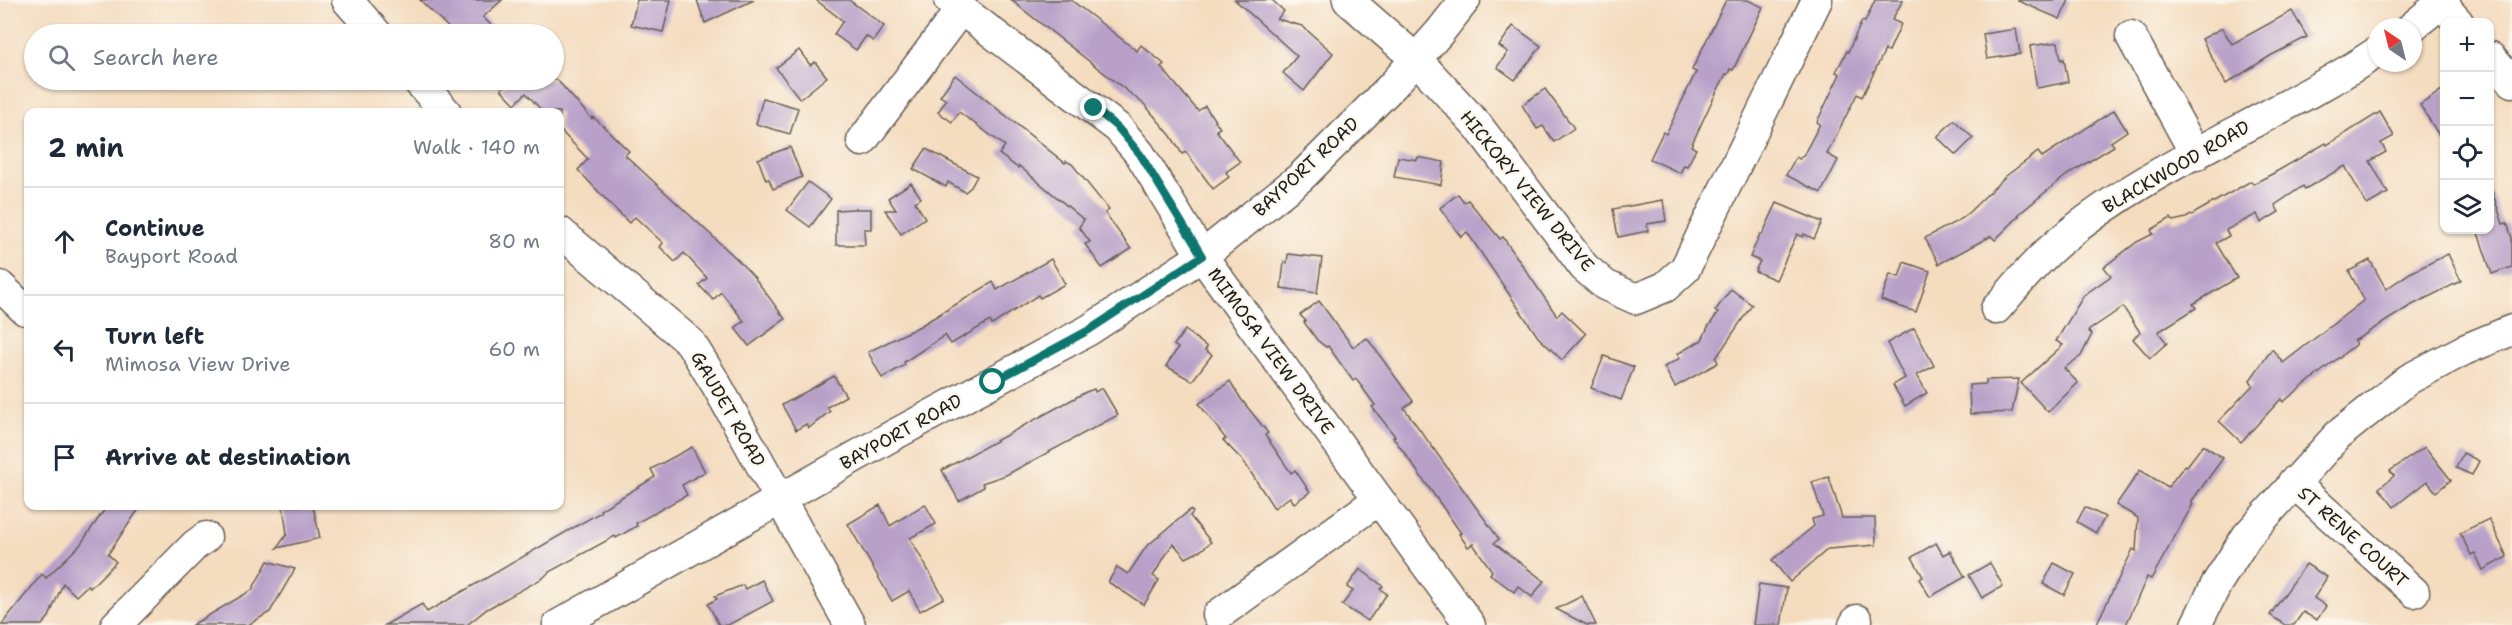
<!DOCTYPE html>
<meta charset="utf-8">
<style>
body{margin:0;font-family:"Shantell Sans",sans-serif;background:#f2f2f3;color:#1f2937}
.controls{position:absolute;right:18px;top:18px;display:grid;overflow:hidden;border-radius:12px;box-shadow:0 2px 4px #0004}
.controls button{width:54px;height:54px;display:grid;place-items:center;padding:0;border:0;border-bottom:2px solid #e0e1e3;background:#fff;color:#1f2937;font:30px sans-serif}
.compass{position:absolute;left:2368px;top:18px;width:54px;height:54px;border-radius:50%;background:#fff;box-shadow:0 2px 4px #0004;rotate:325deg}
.stop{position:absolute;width:18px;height:18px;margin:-14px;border:4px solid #0f766e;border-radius:50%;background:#fff}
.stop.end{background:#0f766e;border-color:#fff;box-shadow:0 2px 6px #0008}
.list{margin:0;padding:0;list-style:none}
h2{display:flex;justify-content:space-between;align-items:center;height:78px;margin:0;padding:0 24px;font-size:26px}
h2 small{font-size:20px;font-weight:400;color:#747a83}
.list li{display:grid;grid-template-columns:39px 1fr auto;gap:18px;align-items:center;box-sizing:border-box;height:108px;padding:0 24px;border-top:2px solid #e0e1e3}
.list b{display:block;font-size:22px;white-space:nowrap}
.list p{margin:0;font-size:20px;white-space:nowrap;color:#747a83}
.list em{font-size:20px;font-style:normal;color:#747a83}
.icon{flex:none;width:33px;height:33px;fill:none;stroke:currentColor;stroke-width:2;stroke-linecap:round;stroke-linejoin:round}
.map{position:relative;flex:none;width:2512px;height:625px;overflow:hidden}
.search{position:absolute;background:#fff;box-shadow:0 2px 4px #0004;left:24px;top:24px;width:540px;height:66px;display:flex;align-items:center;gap:15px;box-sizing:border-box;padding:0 21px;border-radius:33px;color:#747a83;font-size:22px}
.panel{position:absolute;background:#fff;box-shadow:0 2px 4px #0004;left:24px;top:108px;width:540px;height:402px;border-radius:12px}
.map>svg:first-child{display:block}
</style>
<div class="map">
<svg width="2512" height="625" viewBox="0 0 2512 625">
<rect width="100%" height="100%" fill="#fbf7ec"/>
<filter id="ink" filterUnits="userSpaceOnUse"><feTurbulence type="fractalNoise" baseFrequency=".0167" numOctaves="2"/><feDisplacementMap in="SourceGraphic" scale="12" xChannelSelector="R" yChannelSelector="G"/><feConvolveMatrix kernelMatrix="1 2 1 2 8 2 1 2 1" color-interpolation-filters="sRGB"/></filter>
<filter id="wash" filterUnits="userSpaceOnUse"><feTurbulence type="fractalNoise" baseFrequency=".008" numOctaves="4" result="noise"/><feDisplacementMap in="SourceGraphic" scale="24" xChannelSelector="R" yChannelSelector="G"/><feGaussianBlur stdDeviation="1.35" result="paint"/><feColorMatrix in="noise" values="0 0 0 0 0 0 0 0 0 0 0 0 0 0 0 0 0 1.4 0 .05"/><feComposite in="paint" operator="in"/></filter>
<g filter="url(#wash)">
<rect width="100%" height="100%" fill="#f4dcbf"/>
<g id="blocks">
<g fill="#b8a0c9">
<path d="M420 0H502L483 17 500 34H455Z"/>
<path d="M637 0H671L663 32 631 25Z"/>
<path d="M697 0H754L705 23Z"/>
<path d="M816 0H849L884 26 873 41 866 36 856 50 834 34 843 21Z"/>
<path d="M1011 0H1071L1137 51 1141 45 1164 64 1161 67 1198 111 1205 106 1220 128 1216 130 1240 162 1226 172 1229 177 1213 189 1186 152 1182 154 1171 136 1145 105Z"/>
<path d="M1235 0H1272L1284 11 1277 19 1302 26 1333 53 1304 91 1283 73 1297 56Z"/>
<path d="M1726 0H1748L1763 7 1733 70 1730 69 1728 74H1726L1711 103 1691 146 1696 149 1691 159 1687 166 1684 165 1680 173 1650 159 1663 132 1666 134 1696 72 1692 70Z"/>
<path d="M1875 0H1903L1892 20 1901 24 1889 51 1885 50 1862 97 1857 94 1827 154 1838 160 1821 193 1786 175 1796 157 1799 159 1804 154 1820 124 1817 122 1840 74 1836 72 1837 70 1847 51 1848 52 1862 21 1865 22Z"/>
<path d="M2016 0H2069L2060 19Z"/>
<path d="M2292 11 2307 37 2270 56 2226 84 2202 39 2222 28 2232 44Z"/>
<path d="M1513 26 1541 46 1515 80 1497 67 1508 52 1499 46Z"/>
<path d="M2016 29 2020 54 1987 59 1983 34Z"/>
<path d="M2058 42 2061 60 2064 59 2068 82 2037 88 2030 46Z"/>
<path d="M799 50 810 65 815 62 827 77 800 99 776 68Z"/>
<path d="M955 75 1065 163 1066 161 1072 164 1109 210 1105 213 1131 249 1102 268 1085 244 1090 242 1079 227 1084 220 1019 166 1018 168 999 154 1005 146 959 112 952 122 938 112 946 100 940 96Z"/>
<path d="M512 80H557L592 119 593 117 600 123 629 151 625 155 737 259 754 277 785 319 749 346 735 328 744 321 721 292 713 300 699 285 707 278 684 253 675 262 660 247 663 243 635 217 629 223 614 208 578 170 588 159 560 130V112H543L526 93 515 104 501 89Z"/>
<path d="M2445 88V145L2420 105Z"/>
<path d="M1545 89 1574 128 1554 142 1543 126 1537 129 1522 105Z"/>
<path d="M763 98 798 108 790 134 756 124Z"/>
<path d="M2114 110 2127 131 2111 142 2114 146 2067 175 2043 194 2018 215 2019 216 1995 240 1991 236 1939 264 1925 238 1963 218 2006 176 2038 152 2042 157Z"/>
<path d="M2380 112 2394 136 2381 143 2386 152 2370 161 2388 193 2367 205 2345 166 2305 189 2303 186 2275 205 2279 212 2261 223 2257 214 2226 230 2229 236 2216 243 2237 278 2193 304 2196 308 2158 332 2167 343 2150 358 2133 339 2140 332 2123 307 2088 331 2092 334 2081 356 2064 368 2078 383 2048 412 2021 383 2063 345 2056 341 2084 295 2111 276 2104 267 2137 242 2153 234 2151 230 2171 218 2173 221 2186 218 2251 181 2253 184 2274 173 2326 143 2327 145Z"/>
<path d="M1954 120 1973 138 1956 155 1937 137Z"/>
<path d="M790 147 802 177 773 189 769 179 766 180 758 159Z"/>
<path d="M926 149 977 176 971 187 965 192 948 182 946 187 913 169Z"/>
<path d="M1398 157 1417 160 1418 157 1444 162 1441 185 1394 177Z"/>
<path d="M808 182 831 199 810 227 787 210Z"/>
<path d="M911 183 921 198 915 202 925 218 901 234 885 210H896L888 198Z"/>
<path d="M2490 191H2492L2503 224 2507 223 2512 238V267L2492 274 2477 230H2490Z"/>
<path d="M1458 194 1464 202 1468 200 1500 239 1503 237 1557 316 1562 311 1586 334 1562 360 1538 337 1467 232 1461 237 1440 208Z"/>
<path d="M1663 200 1666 221 1647 224 1648 231 1618 237 1613 209Z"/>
<path d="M1777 203 1822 222 1814 239 1804 234 1803 237 1797 234 1776 280 1755 271 1760 261 1750 257 1760 234 1762 235Z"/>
<path d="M852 209H871V229H864L865 245H836V210Z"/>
<path d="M1288 254 1322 258 1317 293 1281 288 1284 262 1287 263Z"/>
<path d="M2448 254 2461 281 2410 306 2354 341 2356 344 2337 359 2283 402 2281 399 2241 442 2219 421 2253 385 2250 380 2272 349 2283 363 2364 300 2349 271 2370 260 2386 289 2410 273Z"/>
<path d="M1051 259 1065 284 1040 298 1038 295 992 325 990 321 951 344 945 335 904 362 905 365 882 378 868 352 920 326 993 282 997 290Z"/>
<path d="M1904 262 1930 271 1916 312 1881 300 1890 274 1899 277Z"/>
<path d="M1731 289 1752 305 1716 358 1718 363 1675 387 1664 367 1680 358 1677 354 1702 340 1708 327 1718 313 1715 311Z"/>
<path d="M1319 301 1353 347 1367 338 1413 401 1404 408 1499 539 1494 543 1544 581 1532 597 1518 586 1514 592 1490 574 1492 571 1473 544 1468 547 1459 534 1461 533 1393 437 1395 436 1372 407 1375 405 1356 379 1353 381 1328 346 1326 347 1317 340 1304 322 1306 321 1300 315Z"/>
<path d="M1914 328 1934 366 1917 375 1927 393 1905 406 1893 385 1905 378 1887 343Z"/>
<path d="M1185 330 1207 347 1205 350 1212 355 1192 381 1166 366 1178 348 1174 345Z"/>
<path d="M1604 356 1634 367 1621 400 1591 388Z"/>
<path d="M834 376 846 396 827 407 830 411 809 428 806 424 796 430 782 405Z"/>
<path d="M2019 379 2012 412 1970 414 1969 385 1986 384V380Z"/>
<path d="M1230 381 1241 399 1268 433 1265 435 1291 473 1295 470 1310 492 1294 503 1290 497 1274 508 1244 462 1223 440 1226 439 1199 404Z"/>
<path d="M1102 388 1118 415 1006 475 982 483 984 487 959 501 942 470 1086 392 1094 389 1095 392Z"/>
<path d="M2203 445 2223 458 2191 502 2193 504 2151 579 2147 577 2126 625H2096L2133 549 2136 551 2138 518 2116 505 2140 470 2168 487 2185 465 2187 466Z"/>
<path d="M692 447 705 472 682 485 687 495 636 523 637 526 616 538 615 536 549 572 543 578 487 609 467 625H385L422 604 427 612 601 512 600 510 655 477 651 469Z"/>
<path d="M2425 447 2451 480 2436 492 2427 481 2394 507 2379 488 2394 476 2390 471Z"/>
<path d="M2463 453 2479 461 2472 475 2456 468Z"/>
<path d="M1829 477 1842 518H1875L1876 545 1828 549 1790 582 1772 560 1814 526 1812 519 1823 516 1812 482Z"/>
<path d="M925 504 936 524 910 538 944 598 920 611 909 591 892 601 848 524 880 505 890 526Z"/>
<path d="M107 506H141L108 554 116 562 90 588 88 585 76 596 63 583 49 617 42 625H1L42 574 46 578 80 545Z"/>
<path d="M283 506H313L320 538 277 548 287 534Z"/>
<path d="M2085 507 2105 517 2096 533 2077 522Z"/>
<path d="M1190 510 1193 512 1190 516 1211 542 1200 551 1186 558 1173 543 1153 576 1159 580 1144 605 1108 582 1117 567 1128 574 1146 547Z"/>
<path d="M2489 519 2507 557 2483 570 2475 553 2471 555 2460 533Z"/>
<path d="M1936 543 1943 555 1950 551 1965 577 1930 597 1919 579 1923 577 1912 557Z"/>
<path d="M268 561 295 569 270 612 248 625H192L252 590Z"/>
<path d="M1990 563 2003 586 1982 598 1969 575Z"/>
<path d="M2054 563 2075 574 2064 595 2043 584Z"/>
<path d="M2306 564 2327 577 2314 598 2326 606 2317 620 2303 612 2294 625H2285L2270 615Z"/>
<path d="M1360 569 1383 586 1380 589 1387 594 1368 621 1342 605 1353 591 1347 587Z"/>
<path d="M762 580 773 601 728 625H719L708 604 717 599 715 596 743 585 745 589Z"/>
<path d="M1759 584 1787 588 1781 625H1753Z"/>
<path d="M1582 596 1596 625H1587L1556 609Z"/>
</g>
</g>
</g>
<g filter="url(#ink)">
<use href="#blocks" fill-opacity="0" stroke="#685f55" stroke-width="1.5"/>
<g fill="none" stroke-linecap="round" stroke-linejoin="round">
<g stroke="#685f55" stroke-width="33">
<g id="minor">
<path d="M347 0 377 34"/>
<path d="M949 0 1118 128 1140 154 1202 256 1470 625"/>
<path d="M1348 0 1416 59 1478 126 1584 267 1605 285 1636 299 1665 287 1685 269 1817 0"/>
<path d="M2442 4 2458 22"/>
<path d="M2412 27 2445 0"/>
<path d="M2131 36 2196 155"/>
<path d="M2490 57 2512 82"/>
<path d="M417 80 446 112"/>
<path d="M862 141 961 9"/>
<path d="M560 232 690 342 716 384 850 625"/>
<path d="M0 286 25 310"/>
<path d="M1996 309C2016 286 2035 262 2059 242 2152 163 2275 120 2377 52"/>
<path d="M2293 482 2414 592"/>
<path d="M1218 615 1378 500"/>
<path d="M116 625 195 545 206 537"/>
<path d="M558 625 890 437 1089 330 1202 256 1301 177 1392 86 1439 33 1465 0"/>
<path d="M1854 625 1857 620"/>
<path d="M2196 625 2217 583 2247 536 2338 435 2409 379 2464 350 2512 330"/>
</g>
</g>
<use href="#minor" stroke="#fff" stroke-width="30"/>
</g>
</g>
<g fill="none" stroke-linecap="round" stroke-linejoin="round" filter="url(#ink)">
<path stroke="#0f766e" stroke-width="8" d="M993 382 1089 330 1202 256 1140 154 1118 128 1094 108"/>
</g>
<g text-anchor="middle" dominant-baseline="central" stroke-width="4.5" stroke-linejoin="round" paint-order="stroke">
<g font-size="18" fill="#1c1c1c" stroke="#fbf7ec">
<text transform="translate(1306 167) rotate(-43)">BAYPORT ROAD</text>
<text transform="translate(2176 167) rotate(-30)">BLACKWOOD ROAD</text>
<text transform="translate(1527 191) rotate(51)">HICKORY VIEW DRIVE</text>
<text transform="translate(1271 351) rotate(54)">MIMOSA VIEW DRIVE</text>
<text transform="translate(728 409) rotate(60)">GAUDET ROAD</text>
<text transform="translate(901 432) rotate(-29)">BAYPORT ROAD</text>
<text transform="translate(2353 537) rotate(42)">ST RENE COURT</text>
</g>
</g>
</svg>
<div class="controls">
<button>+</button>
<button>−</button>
<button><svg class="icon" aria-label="locate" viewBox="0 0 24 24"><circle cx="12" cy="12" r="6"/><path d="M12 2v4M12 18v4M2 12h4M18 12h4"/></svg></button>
<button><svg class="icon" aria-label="layers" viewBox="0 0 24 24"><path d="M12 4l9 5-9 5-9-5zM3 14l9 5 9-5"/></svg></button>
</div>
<svg class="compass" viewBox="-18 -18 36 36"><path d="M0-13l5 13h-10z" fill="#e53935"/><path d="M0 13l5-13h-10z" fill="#747a83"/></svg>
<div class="stop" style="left:993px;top:382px"></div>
<div class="stop end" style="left:1094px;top:108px"></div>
<div class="search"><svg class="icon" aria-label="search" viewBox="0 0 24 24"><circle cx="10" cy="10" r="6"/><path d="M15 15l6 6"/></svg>Search here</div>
<section class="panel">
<h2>2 min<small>Walk · 140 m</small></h2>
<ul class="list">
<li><svg class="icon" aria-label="ahead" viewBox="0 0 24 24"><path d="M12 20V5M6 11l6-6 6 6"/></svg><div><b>Continue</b><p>Bayport Road</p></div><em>80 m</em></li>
<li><svg class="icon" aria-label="left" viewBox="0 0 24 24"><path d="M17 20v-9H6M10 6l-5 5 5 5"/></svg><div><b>Turn left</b><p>Mimosa View Drive</p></div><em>60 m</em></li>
<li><svg class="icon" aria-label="arrive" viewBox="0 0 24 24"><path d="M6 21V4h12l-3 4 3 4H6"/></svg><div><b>Arrive at destination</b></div></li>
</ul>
</section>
</div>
